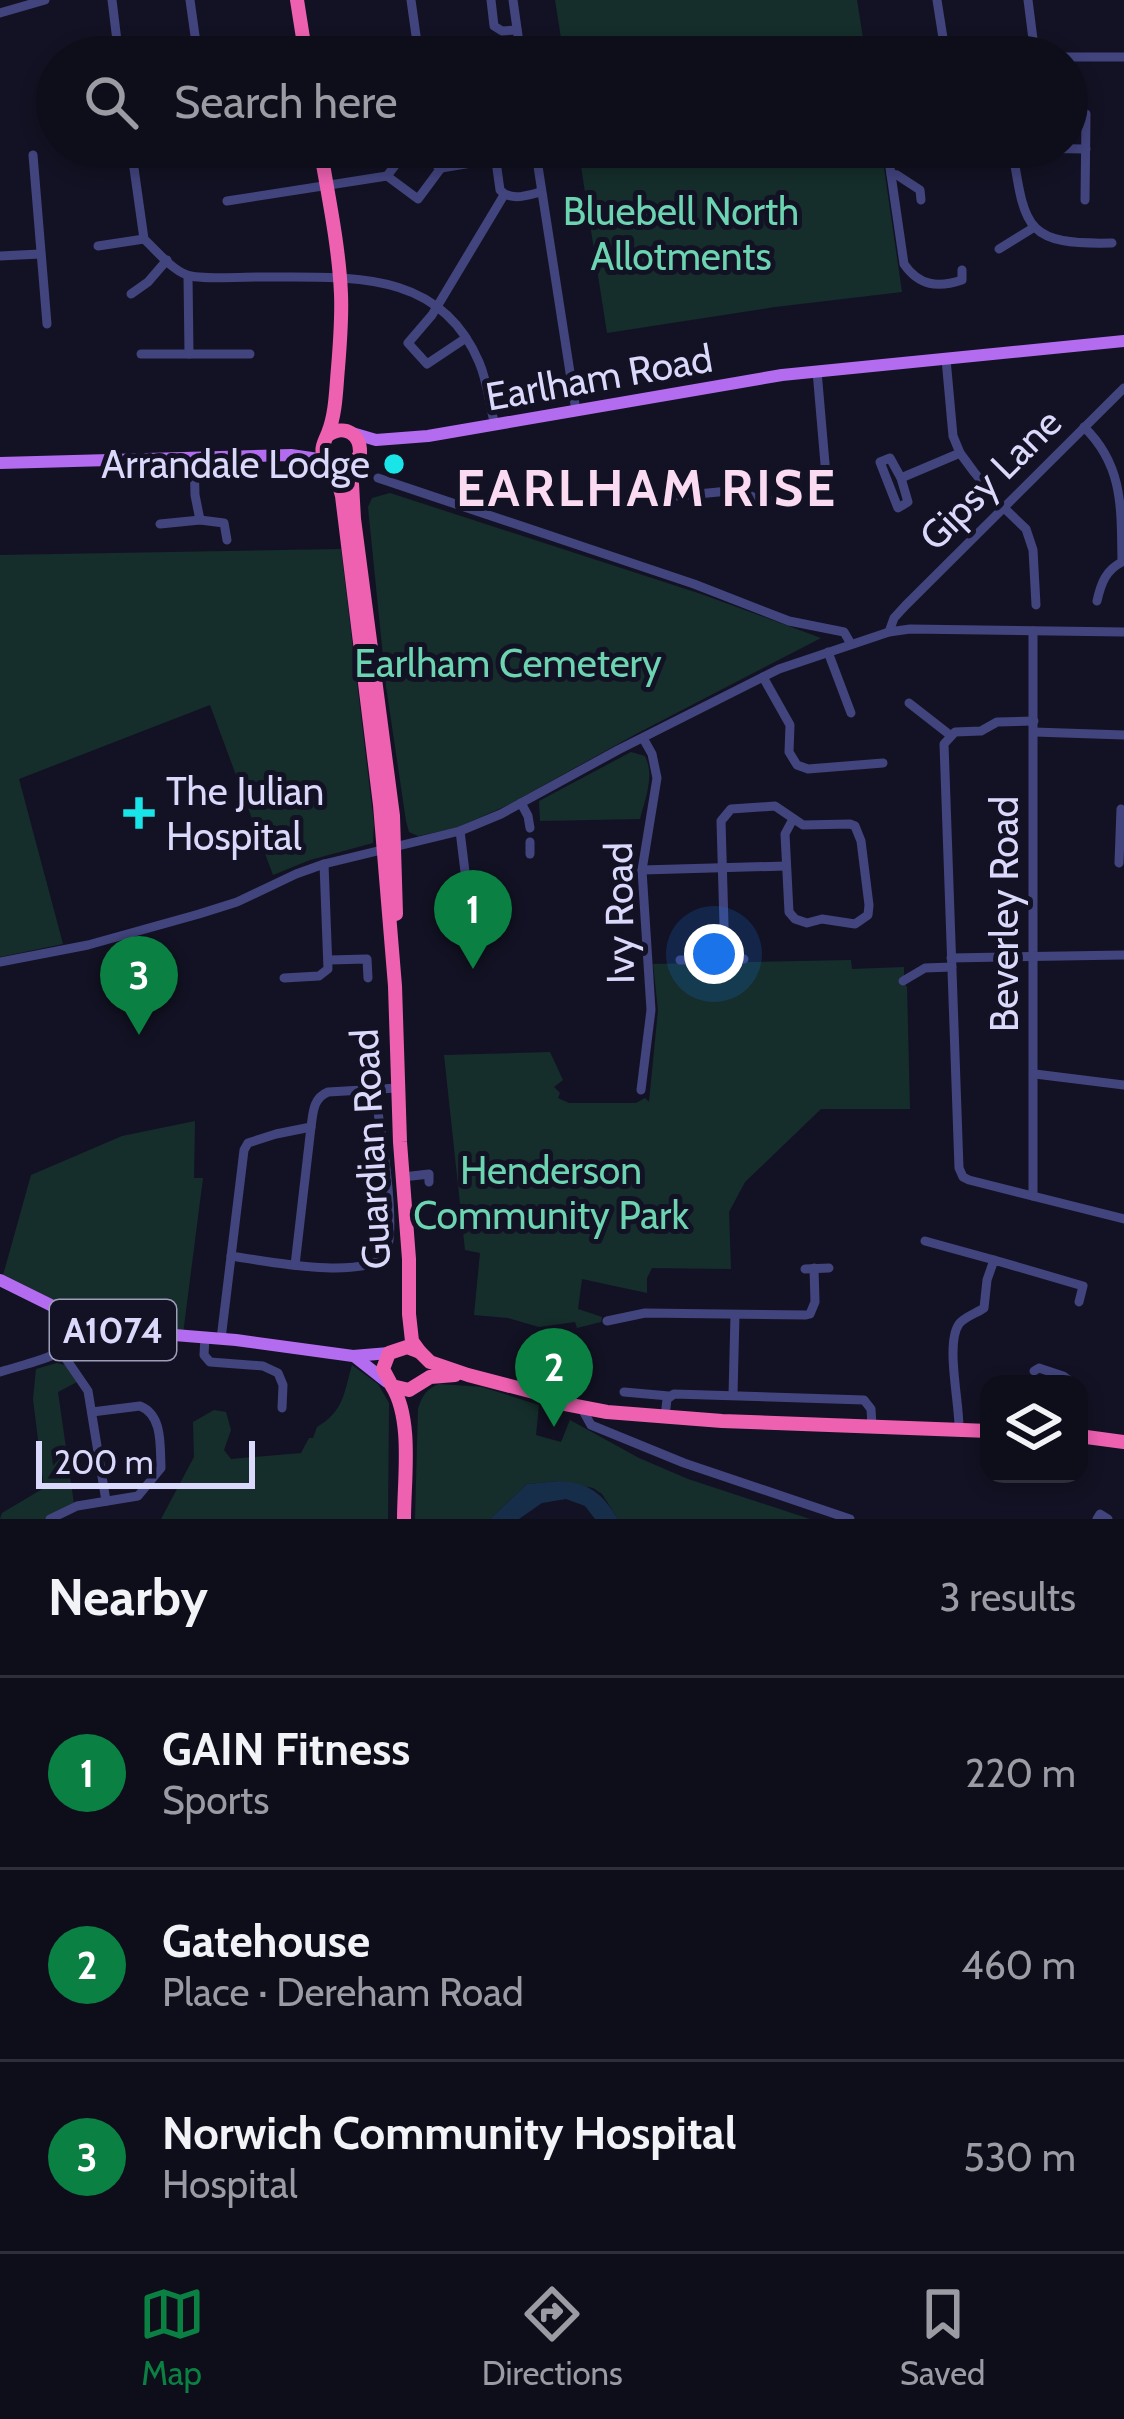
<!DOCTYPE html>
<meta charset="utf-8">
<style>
body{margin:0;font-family:Cabin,sans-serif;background:#171724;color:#f1f3f6}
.controls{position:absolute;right:36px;bottom:36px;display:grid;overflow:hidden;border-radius:24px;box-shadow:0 6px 18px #0003}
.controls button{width:108px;height:108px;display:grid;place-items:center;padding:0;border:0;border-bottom:3px solid #2e2e3a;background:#0e0e1b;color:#f1f3f6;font:60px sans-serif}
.scale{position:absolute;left:36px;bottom:30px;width:219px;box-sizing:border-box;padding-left:12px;border:6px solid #dad9fb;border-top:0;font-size:33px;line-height:42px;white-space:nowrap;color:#dad9fb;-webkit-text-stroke:9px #131224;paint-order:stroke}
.you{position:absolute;left:714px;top:954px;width:42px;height:42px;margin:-30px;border:9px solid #fff;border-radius:50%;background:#1a73e8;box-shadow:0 0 0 18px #1a73e833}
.badge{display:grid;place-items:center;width:78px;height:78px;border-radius:50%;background:#0b8043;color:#fff;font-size:39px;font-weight:700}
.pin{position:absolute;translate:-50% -99px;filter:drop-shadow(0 3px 6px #0008)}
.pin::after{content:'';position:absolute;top:63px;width:42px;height:36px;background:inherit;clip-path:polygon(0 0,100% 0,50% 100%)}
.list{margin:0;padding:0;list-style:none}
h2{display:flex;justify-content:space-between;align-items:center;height:156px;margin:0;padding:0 48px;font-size:51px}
h2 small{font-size:39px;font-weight:400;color:#9b9ca3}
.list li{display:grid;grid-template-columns:78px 1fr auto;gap:36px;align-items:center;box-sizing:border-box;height:192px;padding:0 48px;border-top:3px solid #2e2e3a}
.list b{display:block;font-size:45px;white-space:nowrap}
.list p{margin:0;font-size:39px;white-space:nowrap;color:#9b9ca3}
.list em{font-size:39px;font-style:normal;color:#9b9ca3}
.icon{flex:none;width:66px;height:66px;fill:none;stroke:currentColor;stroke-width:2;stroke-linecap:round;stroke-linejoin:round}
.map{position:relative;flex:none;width:1124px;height:1519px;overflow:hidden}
.search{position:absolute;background:#0e0e1b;box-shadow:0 6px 18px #0003;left:36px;right:36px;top:36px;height:132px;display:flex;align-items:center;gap:30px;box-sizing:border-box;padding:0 42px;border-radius:66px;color:#9b9ca3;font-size:45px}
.sheet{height:732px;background:#0e0e1b}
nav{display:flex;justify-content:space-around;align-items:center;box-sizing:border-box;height:168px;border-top:3px solid #2e2e3a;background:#0e0e1b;font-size:33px;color:#9b9ca3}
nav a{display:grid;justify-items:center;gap:6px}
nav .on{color:#0b8043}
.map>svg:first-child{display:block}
</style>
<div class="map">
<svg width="1124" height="1519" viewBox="0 0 1124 1519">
<rect width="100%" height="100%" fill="#131224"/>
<g fill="#152e2b">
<path d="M555 0H857L866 57H564Z"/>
<path d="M578 147H881L902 292 775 307 607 333Z"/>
<path d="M390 493 701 594 821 638 636 734 508 805 456 828 418 836 409 832 406 821 386 686 368 507 372 498Z"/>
<path d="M341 549 374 824 373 843 310 860 273 875 210 705 19 779 63 944 0 957V555Z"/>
<path d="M631 752 645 756C655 776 645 799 640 819L540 821 539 801Z"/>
<path d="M851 960 852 969 904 967V983L907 987 910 1109H821L745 1182 729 1212 731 1269 652 1268 647 1278V1293L582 1279 578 1309 602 1317 601 1322 577 1328 575 1322 539 1327 508 1318 474 1315 480 1253 465 1250 444 1055 550 1052 563 1080 554 1087 560 1093 558 1098 569 1103H636L645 1098 649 1102 658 1010 653 964Z"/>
<path d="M195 1121 194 1178H203L183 1334 119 1325 76 1315 2 1279 31 1175 122 1136Z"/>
<path d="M57 1363 65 1365 77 1382 58 1392 74 1504 45 1519H0L2 1513 44 1488 33 1399 36 1369Z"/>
<path d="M352 1365 378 1384 389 1403 388 1519H161L194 1457 193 1422 214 1410 226 1412 231 1430 224 1450 231 1459 301 1453 309 1438H313L317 1427C344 1411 344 1393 352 1365Z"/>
<path d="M439 1384 482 1387 539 1405 536 1435 561 1442 570 1420 639 1458 688 1479 810 1519H618L602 1494 593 1488 559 1481 527 1484 490 1519H415L418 1409C422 1396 426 1389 439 1384Z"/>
</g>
<path fill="#162e4a" d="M559 1481C590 1483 602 1493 618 1519H595L585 1506 566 1499 542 1503 519 1519H490L527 1484Z"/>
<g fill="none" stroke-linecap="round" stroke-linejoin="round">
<g stroke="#42447e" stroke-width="9">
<path d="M112 0 119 57"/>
<path d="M190 0 198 57"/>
<path d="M411 0 419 57"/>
<path d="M491 0 494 26 502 31 517 30"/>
<path d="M513 0 521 57"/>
<path d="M937 0 946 57"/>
<path d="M1028 0 1035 55"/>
<path d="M0 13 45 0"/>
<path d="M1026 57H1124"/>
<path d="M131 147 144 239C156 250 171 269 187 275 199 280 245 277 261 277 346 278 439 267 479 362 488 383 489 404 495 425"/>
<path d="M409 147 387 176 418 199 441 168"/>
<path d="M410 147 441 168 496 159"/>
<path d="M494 147 500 190C511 202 528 195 541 192"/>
<path d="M535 147 576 411"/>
<path d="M887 147 904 264C919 286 938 288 962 280V270"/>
<path d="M1012 147C1025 228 1024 245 1112 243"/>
<path d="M1012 148 1086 149"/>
<path d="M33 155 47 324"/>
<path d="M891 174 897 175 920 190 921 200"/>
<path d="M1085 200 1086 114"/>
<path d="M227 201 387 176"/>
<path d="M98 246 144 239"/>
<path d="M999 249 1033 228"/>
<path d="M0 256 40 254"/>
<path d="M188 276 189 354"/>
<path d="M131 294 148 282 167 260"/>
<path d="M466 338 427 364 408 343 432 315 504 195"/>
<path d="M141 354H250"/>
<path d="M946 359 953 436 960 453 974 472 1001 505 1026 529 1033 550 1036 605"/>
<path d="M1084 427C1124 466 1121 509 1122 562 1106 570 1101 583 1097 601"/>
<path d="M890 458 901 478 908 502 898 508 880 462Z"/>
<path d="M378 478 694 584 789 621 844 632 851 644"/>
<path d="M901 478 960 453"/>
<path d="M677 496 739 490 763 502 824 493 827 487 817 371"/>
<path d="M200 520 224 523 227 540"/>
<path d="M160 524 200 520 195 495 194 458"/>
<path d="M1033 631V1196"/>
<path d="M889 632 894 618 905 606 1124 388"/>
<path d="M828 652 851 713"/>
<path d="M763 677 790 725 789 752 797 765 808 769 883 763"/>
<path d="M909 703 950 735"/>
<path d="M1034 721 997 722 981 731 955 732 944 744 959 1168 963 1177 969 1180 1124 1219"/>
<path d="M1034 732 1124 735"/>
<path d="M521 803 528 816 530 828"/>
<path d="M460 831 466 880"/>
<path d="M530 842V854"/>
<path d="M1119 863 1121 809"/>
<path d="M642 870 786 866"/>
<path d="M951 958 1124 955"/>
<path d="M329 960 367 959 368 978"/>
<path d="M680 960H725L721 821 731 809 775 806 803 825 850 824 855 826 861 841 869 905 868 915 855 924 822 919 807 923 795 919 789 912 785 834 793 819"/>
<path d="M725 960 744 959"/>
<path d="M0 962 88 945 199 914 237 902 296 874 324 864 460 831 501 814 618 750 779 669 889 632 910 629 1124 632"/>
<path d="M284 978 319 976 328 969 324 864"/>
<path d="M903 981 925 968 952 967"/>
<path d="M1035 1074 1124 1085"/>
<path d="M641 1090 651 1010 642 870 657 778 652 754 643 738"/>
<path d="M403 1177 429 1174V1182"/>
<path d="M925 1241 994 1260"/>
<path d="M231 1256C261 1260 366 1282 385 1254 399 1234 379 1117 374 1089"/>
<path d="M295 1265 311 1127"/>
<path d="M805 1269 829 1268"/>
<path d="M607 1321 645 1313 806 1315 810 1314 815 1302 814 1268"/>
<path d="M205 1337 204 1355 210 1362 263 1366 278 1373 283 1385 282 1408"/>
<path d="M221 1339 244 1150 248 1143 276 1134 311 1127C313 1113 313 1098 328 1092L398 1088"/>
<path d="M62 1353 88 1391 106 1501"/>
<path d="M1034 1371 1039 1368 1063 1376 1074 1384"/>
<path d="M0 1372C35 1361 69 1356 93 1326"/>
<path d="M624 1392 669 1396"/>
<path d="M733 1395 735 1315"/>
<path d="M581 1407 591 1425 684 1463 850 1519"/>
<path d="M665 1417 667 1399 674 1394 864 1400 871 1409 872 1426"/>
<path d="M959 1430C960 1404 945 1344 959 1324 964 1317 977 1313 984 1308L987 1280 994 1260 1083 1286 1079 1302"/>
<path d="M50 1519 77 1506 138 1496 161 1468C160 1446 163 1415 140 1406L92 1412"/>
<path d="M1097 1519 1100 1514 1108 1519"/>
</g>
<g stroke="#b36cef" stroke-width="12">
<path d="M352 433 376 440 428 436 782 375 1124 341"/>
<path d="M0 463 291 455 325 460"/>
<path d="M0 1280 93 1326 113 1330 236 1340 353 1356 389 1353"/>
<path d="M354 1356 387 1382"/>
</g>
<g stroke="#ee61b1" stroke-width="14">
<path d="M297 0 306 57"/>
<path d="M320 147C328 195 339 246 341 294 342 319 340 344 338 368 336 389 336 413 328 433 325 441 319 449 325 459 334 477 353 467 360 454 361 434 345 424 328 435"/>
<path d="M351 466 354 519 393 816 396 914"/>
<path d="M334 467 342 496 380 805 395 986 400 1142 409 1259V1314L412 1341 420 1352 430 1362 468 1375 545 1395 560 1403 607 1412 722 1421 989 1431"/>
<path d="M420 1352 407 1347 389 1353 383 1369 392 1386 409 1390 430 1377 455 1375"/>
<path d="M392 1386C413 1420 404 1479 404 1519"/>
<path d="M1079 1436 1124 1442"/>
</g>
</g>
<g fill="#19e4e7" stroke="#131224" stroke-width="4.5">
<circle cx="394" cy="464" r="12"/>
<path d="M133 795h12v12h12v12h-12v12h-12v-12h-12v-12h12z"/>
</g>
<g text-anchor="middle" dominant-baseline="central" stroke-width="10" stroke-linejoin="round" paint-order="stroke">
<rect fill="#131224" stroke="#9e9dba" stroke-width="3" x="50" y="1300" width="126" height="60" rx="9"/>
<g font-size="36" font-weight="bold" fill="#dad9fb">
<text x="113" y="1330">A1074</text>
</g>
<g font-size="39" fill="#6cd4b1" stroke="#131224">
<text x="681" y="211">Bluebell North<tspan x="681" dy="45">Allotments</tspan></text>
<text x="508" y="663">Earlham Cemetery</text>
<text x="551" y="1170">Henderson<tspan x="551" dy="45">Community Park</tspan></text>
</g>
<g font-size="39" fill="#dad9fb" stroke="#131224">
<text transform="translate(599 377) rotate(-10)">Earlham Road</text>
<text transform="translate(990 479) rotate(-45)">Gipsy Lane</text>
<text transform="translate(619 913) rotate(-91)">Ivy Road</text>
<text transform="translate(1004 914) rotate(-90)">Beverley Road</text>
<text transform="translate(370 1149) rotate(-93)">Guardian Road</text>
</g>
<g font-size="39" fill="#dad9fb" stroke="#131224" text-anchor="end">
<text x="370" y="464">Arrandale Lodge</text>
<text x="166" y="791" text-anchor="start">The Julian<tspan x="166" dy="45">Hospital</tspan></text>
</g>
<g font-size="51" font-weight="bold" letter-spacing="3" fill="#fbdbf2" stroke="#131224">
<text x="647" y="488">EARLHAM RISE</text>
</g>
</g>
</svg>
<div class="controls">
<button><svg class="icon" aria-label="layers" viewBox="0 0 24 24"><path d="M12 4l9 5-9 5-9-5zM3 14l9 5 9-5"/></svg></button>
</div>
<div class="scale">200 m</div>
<div class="you"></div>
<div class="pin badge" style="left:473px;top:969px">1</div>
<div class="pin badge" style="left:554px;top:1427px">2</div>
<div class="pin badge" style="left:139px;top:1035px">3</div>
<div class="search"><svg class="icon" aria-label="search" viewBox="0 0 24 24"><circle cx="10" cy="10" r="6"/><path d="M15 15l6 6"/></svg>Search here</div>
</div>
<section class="sheet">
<h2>Nearby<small>3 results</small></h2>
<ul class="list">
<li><span class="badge">1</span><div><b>GAIN Fitness</b><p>Sports</p></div><em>220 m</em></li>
<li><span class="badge">2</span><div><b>Gatehouse</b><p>Place · Dereham Road</p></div><em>460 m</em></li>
<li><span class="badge">3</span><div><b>Norwich Community Hospital</b><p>Hospital</p></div><em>530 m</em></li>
</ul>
</section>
<nav>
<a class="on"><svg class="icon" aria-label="map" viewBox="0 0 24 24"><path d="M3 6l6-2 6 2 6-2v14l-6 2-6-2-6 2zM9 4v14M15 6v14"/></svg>Map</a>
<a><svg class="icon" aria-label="directions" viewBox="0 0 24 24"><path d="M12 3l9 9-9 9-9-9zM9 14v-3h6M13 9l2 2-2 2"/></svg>Directions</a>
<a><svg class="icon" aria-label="saved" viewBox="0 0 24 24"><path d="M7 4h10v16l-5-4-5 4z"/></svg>Saved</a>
</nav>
